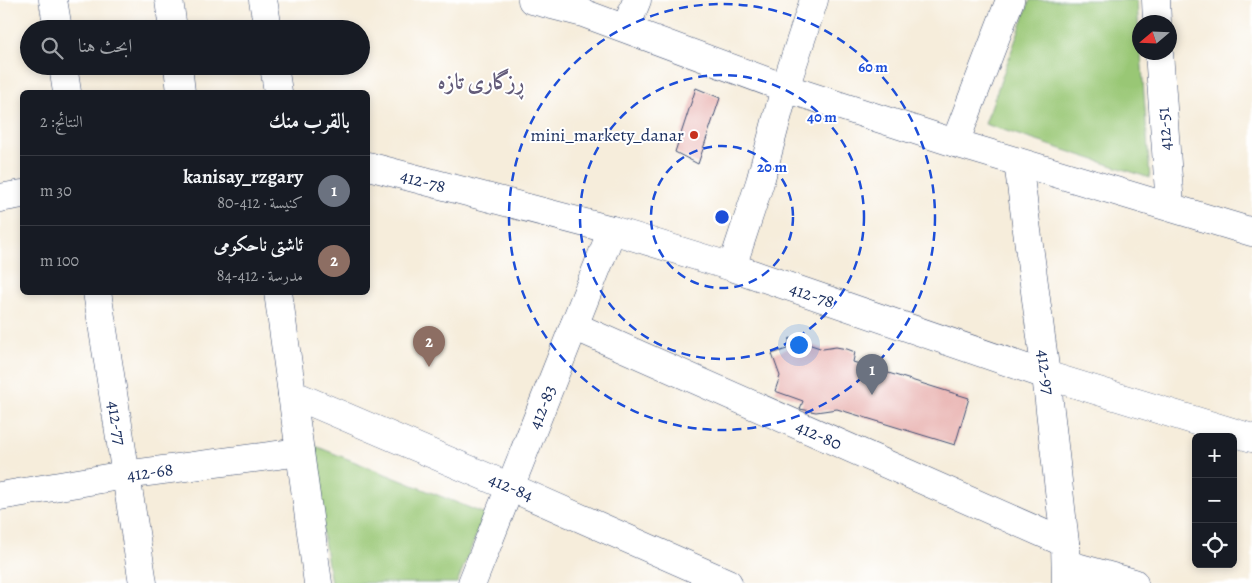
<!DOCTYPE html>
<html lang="ar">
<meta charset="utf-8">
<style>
body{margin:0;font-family:Alegreya,Amiri,serif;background:#20242c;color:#f1f3f6;direction:rtl}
.controls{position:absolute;right:15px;bottom:15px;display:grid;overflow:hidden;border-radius:8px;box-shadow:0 2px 8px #0003}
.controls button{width:45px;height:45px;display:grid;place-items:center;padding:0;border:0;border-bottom:1px solid #363941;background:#171b24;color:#f1f3f6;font:25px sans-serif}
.compass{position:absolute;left:1132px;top:15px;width:45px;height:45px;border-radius:50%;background:#171b24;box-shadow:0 2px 8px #0003;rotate:251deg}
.you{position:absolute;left:798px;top:344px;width:18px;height:18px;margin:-12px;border:4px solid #fff;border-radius:50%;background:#1a73e8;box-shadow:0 0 0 8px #1a73e833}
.badge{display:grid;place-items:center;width:32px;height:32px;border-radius:50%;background:#7c3aed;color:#fff;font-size:16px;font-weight:700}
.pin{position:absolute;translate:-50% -41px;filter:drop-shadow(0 1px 2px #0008)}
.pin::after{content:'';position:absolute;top:26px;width:18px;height:15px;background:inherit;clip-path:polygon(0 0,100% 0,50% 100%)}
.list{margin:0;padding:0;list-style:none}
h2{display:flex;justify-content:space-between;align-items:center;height:65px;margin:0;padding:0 20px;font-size:21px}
h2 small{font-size:16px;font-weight:400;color:#9ea1a6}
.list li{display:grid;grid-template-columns:32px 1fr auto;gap:15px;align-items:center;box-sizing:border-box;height:70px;padding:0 20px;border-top:1px solid #363941}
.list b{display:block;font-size:19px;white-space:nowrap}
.list p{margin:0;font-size:16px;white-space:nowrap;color:#9ea1a6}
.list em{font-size:16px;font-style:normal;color:#9ea1a6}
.icon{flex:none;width:28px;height:28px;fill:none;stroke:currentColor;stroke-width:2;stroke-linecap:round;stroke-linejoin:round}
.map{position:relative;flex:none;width:1252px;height:583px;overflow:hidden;direction:ltr}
.search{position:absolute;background:#171b24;box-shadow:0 2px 8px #0003;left:20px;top:20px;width:350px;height:55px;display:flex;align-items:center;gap:12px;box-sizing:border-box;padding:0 18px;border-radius:28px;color:#9ea1a6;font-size:19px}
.panel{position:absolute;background:#171b24;box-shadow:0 2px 8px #0003;left:20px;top:90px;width:350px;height:205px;border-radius:8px;direction:rtl}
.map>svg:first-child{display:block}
</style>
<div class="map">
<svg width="1252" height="583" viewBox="0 0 1252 583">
<rect width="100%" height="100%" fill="#fff"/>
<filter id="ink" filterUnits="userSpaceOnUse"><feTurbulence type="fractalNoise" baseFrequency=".02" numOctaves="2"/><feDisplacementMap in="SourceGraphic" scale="10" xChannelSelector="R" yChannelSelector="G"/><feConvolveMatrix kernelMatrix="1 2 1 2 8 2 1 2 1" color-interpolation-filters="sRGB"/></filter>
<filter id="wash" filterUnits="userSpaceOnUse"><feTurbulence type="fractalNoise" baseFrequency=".0096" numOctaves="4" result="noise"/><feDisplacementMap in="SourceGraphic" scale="20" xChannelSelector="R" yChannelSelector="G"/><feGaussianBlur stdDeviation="1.12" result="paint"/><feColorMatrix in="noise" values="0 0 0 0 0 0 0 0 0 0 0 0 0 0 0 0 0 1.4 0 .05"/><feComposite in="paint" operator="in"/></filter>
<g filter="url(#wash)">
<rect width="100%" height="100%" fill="#f6eddb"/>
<g fill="#99c775" stroke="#5a7b6a">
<path d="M1030 0H1137L1140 52 1141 53 1150 178 985 124Z"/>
<path d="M308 443 485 514 457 583H331Z"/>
</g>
<g id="blocks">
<g fill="#e8b0ae">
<path d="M696 88 720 98 698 164 675 152Z"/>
<path d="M790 338 823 349 836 347 847 349 855 352 853 362 969 398 955 445 837 409 816 412 800 409 803 401 775 391 780 376 772 354 787 349Z"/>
</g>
</g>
</g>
<g filter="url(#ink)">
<use href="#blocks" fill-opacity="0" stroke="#3c4c71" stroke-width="1"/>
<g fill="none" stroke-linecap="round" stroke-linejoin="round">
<g stroke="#3c4c71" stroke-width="29">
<g id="minor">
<path d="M53 0 58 29"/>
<path d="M169 0 173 29"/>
<path d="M263 0 268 29"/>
<path d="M532 0 583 13 785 88 955 143 1252 232"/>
<path d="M1156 0 1157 22"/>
<path d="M626 28 637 0"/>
<path d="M1159 52 1170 206"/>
<path d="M63 66 67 92"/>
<path d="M178 66 181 92"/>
<path d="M274 66 278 92"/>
<path d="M955 143 1010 0"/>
<path d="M1018 162 1046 375 1065 543 1066 583"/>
<path d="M368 166 612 230 732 267 1046 375 1252 438"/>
<path d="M0 198 22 194"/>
<path d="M732 267 760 182 785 88 814 0"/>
<path d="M97 292 143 583"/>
<path d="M278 292 318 583"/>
<path d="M574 326 1065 543"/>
<path d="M292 394 510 487 728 583"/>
<path d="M0 496 125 475 300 452"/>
<path d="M1066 564 1134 583"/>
<path d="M472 583 612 230"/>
</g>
</g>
<use href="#minor" stroke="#fff" stroke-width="28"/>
</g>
</g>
<g fill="none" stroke="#1d4ed8" stroke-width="2.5" stroke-dasharray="9 6">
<circle cx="722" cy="217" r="71"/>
<circle cx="722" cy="217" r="142"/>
<circle cx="722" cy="217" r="213"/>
</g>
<circle fill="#c8321e" stroke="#fff" stroke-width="2" cx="694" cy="135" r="5"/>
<g text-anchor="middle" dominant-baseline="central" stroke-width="4" stroke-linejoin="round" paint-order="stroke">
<g font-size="18" fill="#1b2f5e" stroke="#fff">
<text transform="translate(1164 129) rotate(-94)">412-51</text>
<text transform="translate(423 181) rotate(15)">412-78</text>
<text transform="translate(812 295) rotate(19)">412-78</text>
<text transform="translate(1046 372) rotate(83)">412-97</text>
<text transform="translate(542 407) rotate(-68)">412-83</text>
<text transform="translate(117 423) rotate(81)">412-77</text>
<text transform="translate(819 435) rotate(24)">412-80</text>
<text transform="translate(150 472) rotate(-8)">412-68</text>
<text transform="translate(511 487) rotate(23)">412-84</text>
</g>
<g font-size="18" fill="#1b2f5e" stroke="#fff" text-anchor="end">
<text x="684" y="135">mini_markety_danar</text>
</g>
<g font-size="22" font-weight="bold" fill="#635c7a" stroke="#fff">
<text x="481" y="82">ڕزگاری تازە</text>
</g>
</g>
<circle cx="722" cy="217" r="8" fill="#1d4ed8" stroke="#fff" stroke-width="2.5"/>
<g font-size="15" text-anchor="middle" font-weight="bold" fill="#1d4ed8" stroke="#fff" stroke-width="4" stroke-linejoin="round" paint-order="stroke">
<text x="873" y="72">60 m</text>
<text x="822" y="122">40 m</text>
<text x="772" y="172">20 m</text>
</g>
</svg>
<div class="controls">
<button>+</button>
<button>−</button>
<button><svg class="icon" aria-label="locate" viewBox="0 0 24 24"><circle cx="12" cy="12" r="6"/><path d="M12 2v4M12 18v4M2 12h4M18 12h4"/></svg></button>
</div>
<svg class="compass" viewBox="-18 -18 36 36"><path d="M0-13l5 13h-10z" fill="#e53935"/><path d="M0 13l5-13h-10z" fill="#9ea1a6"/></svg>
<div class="you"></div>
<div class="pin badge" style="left:872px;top:395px;background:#6b7280">1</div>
<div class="pin badge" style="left:429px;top:367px;background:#8d6e63">2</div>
<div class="search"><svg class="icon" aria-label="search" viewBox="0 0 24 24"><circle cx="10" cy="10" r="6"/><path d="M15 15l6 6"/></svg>ابحث هنا</div>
<section class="panel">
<h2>بالقرب منك<small>النتائج: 2</small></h2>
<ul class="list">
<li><span class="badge" style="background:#6b7280">1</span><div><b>kanisay_rzgary</b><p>كنيسة · 412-80</p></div><em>30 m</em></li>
<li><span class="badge" style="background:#8d6e63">2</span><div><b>ئاشتی ناحکومی</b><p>مدرسة · 412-84</p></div><em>100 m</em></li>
</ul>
</section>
</div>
